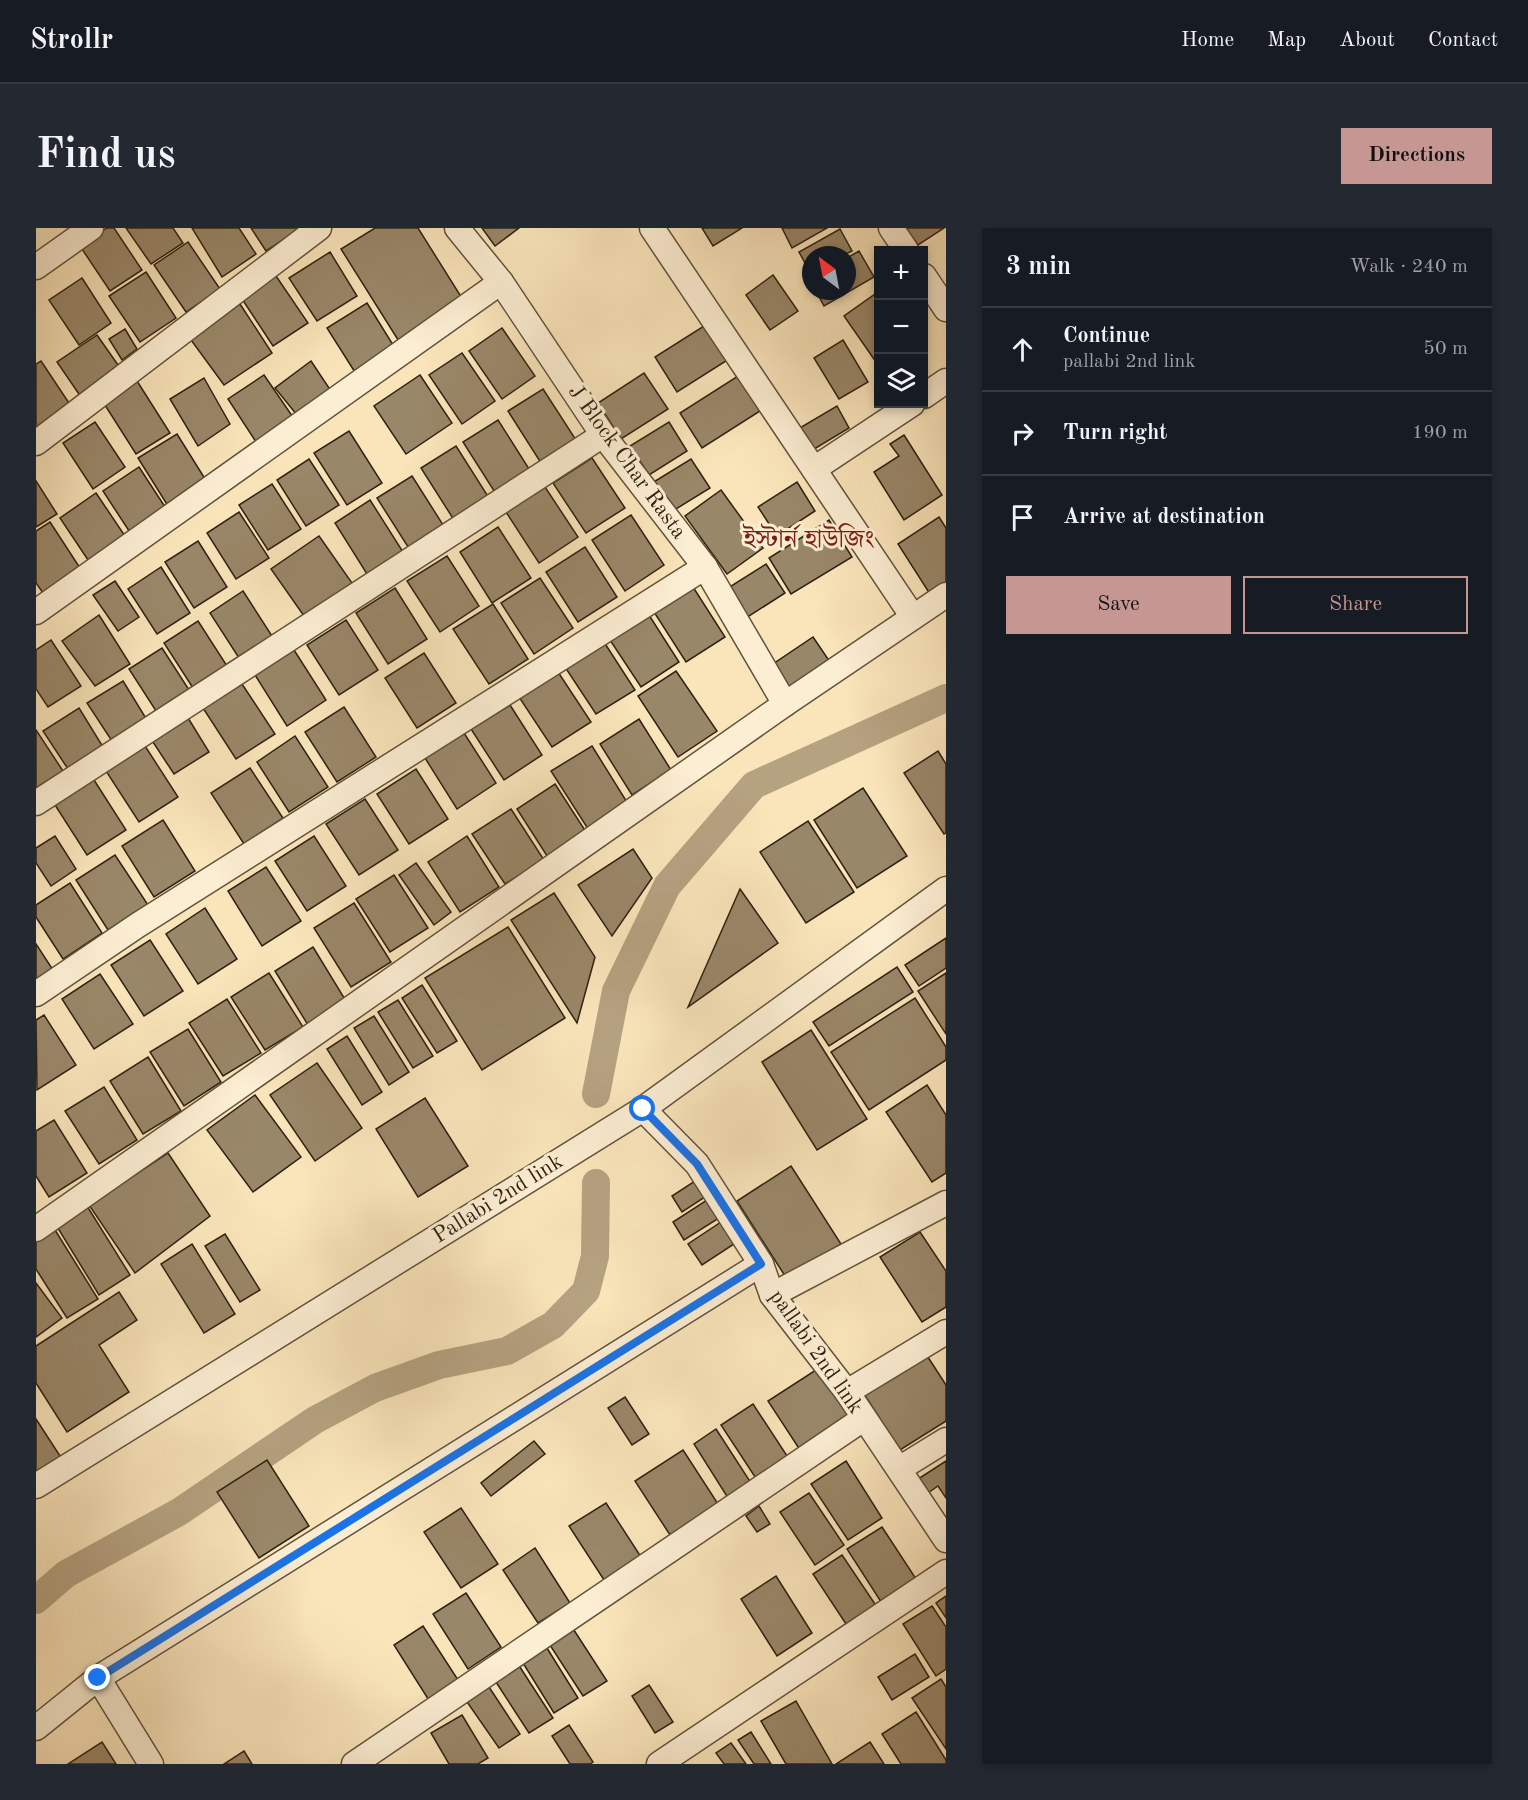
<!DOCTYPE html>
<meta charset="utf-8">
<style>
body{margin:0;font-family:"Old Standard TT","Noto Serif Bengali",serif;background:#242831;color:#f1f3f6}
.controls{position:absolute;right:18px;top:18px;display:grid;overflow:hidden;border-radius:0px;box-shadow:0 3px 9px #0003}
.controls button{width:54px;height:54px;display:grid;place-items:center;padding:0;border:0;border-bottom:2px solid #363941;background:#171b24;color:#f1f3f6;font:30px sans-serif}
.compass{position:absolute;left:766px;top:18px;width:54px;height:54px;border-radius:50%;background:#171b24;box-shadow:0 3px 9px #0003;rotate:328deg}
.stop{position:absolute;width:18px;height:18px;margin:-14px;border:4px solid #1a73e8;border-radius:50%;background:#fff}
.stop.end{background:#1a73e8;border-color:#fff;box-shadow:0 2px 6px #0008}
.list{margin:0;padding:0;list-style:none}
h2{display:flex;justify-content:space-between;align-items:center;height:78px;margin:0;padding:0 24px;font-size:26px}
h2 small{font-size:20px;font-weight:400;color:#9ea1a6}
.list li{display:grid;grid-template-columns:39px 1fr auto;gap:18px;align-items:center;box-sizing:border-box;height:84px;padding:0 24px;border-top:2px solid #363941}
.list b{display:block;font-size:22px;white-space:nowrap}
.list p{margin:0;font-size:20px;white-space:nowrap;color:#9ea1a6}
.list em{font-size:20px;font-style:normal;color:#9ea1a6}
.actions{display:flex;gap:12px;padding:18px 24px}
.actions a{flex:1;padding:14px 0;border:2px solid #c59692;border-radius:0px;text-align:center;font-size:21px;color:#c59692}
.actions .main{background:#c59692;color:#111}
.icon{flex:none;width:33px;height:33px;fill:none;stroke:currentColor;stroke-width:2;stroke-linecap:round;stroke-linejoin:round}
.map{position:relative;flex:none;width:910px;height:1536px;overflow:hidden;border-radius:0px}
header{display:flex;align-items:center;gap:36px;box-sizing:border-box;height:84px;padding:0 30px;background:#171b24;border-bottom:2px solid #363941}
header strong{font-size:28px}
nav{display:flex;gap:33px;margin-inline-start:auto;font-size:21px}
.intro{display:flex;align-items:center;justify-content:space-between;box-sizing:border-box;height:144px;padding:0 36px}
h1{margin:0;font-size:42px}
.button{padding:15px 27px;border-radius:0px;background:#c59692;color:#111;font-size:21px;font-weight:700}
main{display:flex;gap:36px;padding:0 36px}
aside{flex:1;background:#171b24;border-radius:0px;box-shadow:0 3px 9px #0003}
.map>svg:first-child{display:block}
</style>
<header>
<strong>Strollr</strong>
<nav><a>Home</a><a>Map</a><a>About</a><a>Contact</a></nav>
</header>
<div class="intro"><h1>Find us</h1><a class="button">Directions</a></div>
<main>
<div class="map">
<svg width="910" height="1536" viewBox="0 0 910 1536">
<rect width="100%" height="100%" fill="#fae5bb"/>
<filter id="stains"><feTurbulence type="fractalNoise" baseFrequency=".00333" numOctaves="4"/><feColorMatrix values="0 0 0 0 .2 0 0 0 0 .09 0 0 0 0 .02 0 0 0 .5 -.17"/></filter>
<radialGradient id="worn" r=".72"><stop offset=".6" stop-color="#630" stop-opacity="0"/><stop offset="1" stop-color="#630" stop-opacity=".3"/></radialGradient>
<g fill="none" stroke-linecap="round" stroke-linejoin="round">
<g stroke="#b5a281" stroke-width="28">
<path d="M560 866 580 763 631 658 718 557 910 470"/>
<path d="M0 1372 30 1346 143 1284 279 1192 339 1160 403 1137 471 1123 517 1097 550 1063 559 1028 560 955"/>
</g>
</g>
<g fill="#998769" stroke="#302110" stroke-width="1.5">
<path d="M71 0H78L106 42 74 63 44 18Z"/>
<path d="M90 0H137L147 15 115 36Z"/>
<path d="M156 0H203L220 26 186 49Z"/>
<path d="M215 0H265L230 23Z"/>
<path d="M339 0H382L429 75 364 115 305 21Z"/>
<path d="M446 0H483L459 18Z"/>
<path d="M666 0H706L677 18Z"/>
<path d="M746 0H791L756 20Z"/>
<path d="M870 0H908L882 17Z"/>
<path d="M804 1 816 23 808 27H775V46L763 24Z"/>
<path d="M152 14 184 61 150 84 118 37Z"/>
<path d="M823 23 838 49 788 78 780 63H811V30Z"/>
<path d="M294 24 321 68 281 93 253 50Z"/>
<path d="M110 44 140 90 104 114 73 68Z"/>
<path d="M737 47 762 83 734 102 710 67Z"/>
<path d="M240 48 272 95 237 118 206 71Z"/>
<path d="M46 50 75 95 43 117 13 72Z"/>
<path d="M842 64V132L840 134 808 88Z"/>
<path d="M331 75 362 125 322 149 291 100Z"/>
<path d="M204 76 236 125 188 157 155 112Z"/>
<path d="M679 91 701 126 641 164 619 129Z"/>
<path d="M466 100 499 148 466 171 433 123Z"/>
<path d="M89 101 101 121 86 132 73 111Z"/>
<path d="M61 107 87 144 47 172 21 134Z"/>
<path d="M807 112 832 154 803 171 778 130Z"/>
<path d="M426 125 459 173 426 196 393 147Z"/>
<path d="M5 133 35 178 0 201V136Z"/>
<path d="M275 133 295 163 261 187 239 160Z"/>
<path d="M608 145 632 181 585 211 562 175Z"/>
<path d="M228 147 259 192 222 217 192 171Z"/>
<path d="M384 147 416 195 370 226 338 178Z"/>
<path d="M702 148 724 183 666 220 644 185Z"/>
<path d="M168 150 194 196 162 218 134 171Z"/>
<path d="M101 153 134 205 100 226 67 174Z"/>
<path d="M507 161 540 212 505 235 472 183Z"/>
<path d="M801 178 813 200 775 223 762 201Z"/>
<path d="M462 192 495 244 460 266 427 214Z"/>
<path d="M59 194 89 239 57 261 27 215Z"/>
<path d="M633 194 651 223 613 247 594 218Z"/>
<path d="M313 203 346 255 311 277 278 225Z"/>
<path d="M141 206 171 254 132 278 102 230Z"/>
<path d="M868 207 906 267 868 292 838 244 863 228 854 216Z"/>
<path d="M420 218 453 270 418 292 385 240Z"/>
<path d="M556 230 589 280 550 305 517 255Z"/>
<path d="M273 231 303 277 270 298 241 252Z"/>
<path d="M655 231 674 260 635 284 616 255Z"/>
<path d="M103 239 133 285 97 309 67 263Z"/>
<path d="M376 248 409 300 374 322 341 270Z"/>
<path d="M0 253 21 286 0 299Z"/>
<path d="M761 254 779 283 741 308 722 279Z"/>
<path d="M236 256 265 301 232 322 203 277Z"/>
<path d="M509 259 542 309 503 335 470 284Z"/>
<path d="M685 262 727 320 691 346 649 288Z"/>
<path d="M60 265 91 311 54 335 24 290Z"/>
<path d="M334 272 367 324 331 346 299 295Z"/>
<path d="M203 284 233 330 200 351 171 305Z"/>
<path d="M595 287 628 337 589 363 556 312Z"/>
<path d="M903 289 910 300V372L901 377 862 316Z"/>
<path d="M793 292 816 329 755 366 733 330Z"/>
<path d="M14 294 44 340 7 365 0 355V303Z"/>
<path d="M462 299 495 350 456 375 424 324Z"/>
<path d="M283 308 316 355 268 388 235 341Z"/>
<path d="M162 313 191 359 158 380 129 334Z"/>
<path d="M549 319 581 369 542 394 510 344Z"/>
<path d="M411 328 443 378 404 404 371 353Z"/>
<path d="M730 336 749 365 710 390 692 360Z"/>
<path d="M125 339 154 385 121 406 92 361Z"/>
<path d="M504 350 537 400 498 426 465 375Z"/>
<path d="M79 353 103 389 82 403 57 367Z"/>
<path d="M657 359 689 409 650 434 618 384Z"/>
<path d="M359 360 391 411 352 436 320 385Z"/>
<path d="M207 363 236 408 203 430 174 385Z"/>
<path d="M457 376 492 431 453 456 417 401Z"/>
<path d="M611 384 643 434 605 459 572 409Z"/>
<path d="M63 387 94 436 59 458 26 413Z"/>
<path d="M310 392 342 442 303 467 271 417Z"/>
<path d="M162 393 191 438 157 460 128 415Z"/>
<path d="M777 409 794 434 753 461 737 436Z"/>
<path d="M566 411 599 462 560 486 527 436Z"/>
<path d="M15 412 45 458 12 479 0 461V422Z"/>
<path d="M126 420 155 465 122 486 93 441Z"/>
<path d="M258 422 290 472 251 498 219 447Z"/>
<path d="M388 425 420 475 381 500 349 450Z"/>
<path d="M640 443 681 503 642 529 602 468Z"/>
<path d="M522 444 555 494 516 519 483 469Z"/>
<path d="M87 453 111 492 76 513 51 475Z"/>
<path d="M206 456 239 506 200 531 167 480Z"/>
<path d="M474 477 506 527 468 552 435 501Z"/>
<path d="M308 479 340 529 301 554 269 504Z"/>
<path d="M43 480 67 519 32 541 7 503Z"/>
<path d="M149 485 173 524 138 546 113 508Z"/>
<path d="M603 491 635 542 596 567 564 516Z"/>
<path d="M0 502 27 543 0 560Z"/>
<path d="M428 505 460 555 421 581 389 530Z"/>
<path d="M259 508 292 559 253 584 221 534Z"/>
<path d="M109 518 142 569 103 594 70 543Z"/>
<path d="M556 518 594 579 554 604 515 543Z"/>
<path d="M902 523 910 536V605L908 606 868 545Z"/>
<path d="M214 540 247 590 208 616 175 565Z"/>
<path d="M380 541 412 591 373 616 341 566Z"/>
<path d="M58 552 90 602 51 627 19 577Z"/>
<path d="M519 556 552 607 513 631 481 581Z"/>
<path d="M827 560 871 628 821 660 778 592Z"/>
<path d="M329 571 362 622 323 647 290 596Z"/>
<path d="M475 581 508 632 469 656 436 606Z"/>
<path d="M127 592 159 643 118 669 86 618Z"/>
<path d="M772 593 818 664 770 695 724 624Z"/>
<path d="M19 608 40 641 15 658 0 635V620Z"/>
<path d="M278 608 310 658 271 683 239 633Z"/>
<path d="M431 608 463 659 424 684 392 634Z"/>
<path d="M597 621 616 650 576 708 542 657Z"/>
<path d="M79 627 112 677 72 702 40 652Z"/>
<path d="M380 635 415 684 398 697 363 647Z"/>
<path d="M230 639 265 693 226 718 192 663Z"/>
<path d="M358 647 392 700 354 724 320 671Z"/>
<path d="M34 655 66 705 27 731 0 689V677Z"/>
<path d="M704 661 742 715 652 779Z"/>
<path d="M518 665 559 729 541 795 475 692Z"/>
<path d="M318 675 355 734 315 759 278 700Z"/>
<path d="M169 680 201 731 162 756 130 706Z"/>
<path d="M472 699 529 790 446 842 389 750Z"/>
<path d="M910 710V740L883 758 869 737Z"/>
<path d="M114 712 147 763 108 788 75 737Z"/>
<path d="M0 716 17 742 0 752Z"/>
<path d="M277 719 310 773 272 797 239 743Z"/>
<path d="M861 739 877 764 793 818 777 794Z"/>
<path d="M233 745 267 799 229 822 195 769Z"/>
<path d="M910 745V806L882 763Z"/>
<path d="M64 746 97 796 58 821 26 771Z"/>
<path d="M386 757 421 813 401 825 366 770Z"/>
<path d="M879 770 910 819V832L833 882 795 824Z"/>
<path d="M191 771 225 825 187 848 153 795Z"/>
<path d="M362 772 397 828 377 840 342 784Z"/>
<path d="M8 787 40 837 1 862 0 792Z"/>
<path d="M338 788 373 844 353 857 318 800Z"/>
<path d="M152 801 185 854 148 878 114 824Z"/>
<path d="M775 802 831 891 781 922 726 834Z"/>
<path d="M311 808 346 864 326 877 291 821Z"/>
<path d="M112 829 145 883 107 906 74 853Z"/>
<path d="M281 835 326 900 279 933 234 867Z"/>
<path d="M891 857 910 887V945L896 954 850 884Z"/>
<path d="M68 859 101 912 63 936 29 883Z"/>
<path d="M219 867 265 929 217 964 171 902Z"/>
<path d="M389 870 432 938 382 969 340 901Z"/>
<path d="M18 892 51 945 13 969 0 948V903Z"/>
<path d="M132 925 174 988 99 1045 53 977Z"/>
<path d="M755 938 805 1016 751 1051 701 973Z"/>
<path d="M662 951 672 967 646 984 636 968Z"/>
<path d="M671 972 683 990 648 1012 637 994Z"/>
<path d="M51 978 94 1047 63 1067 20 997Z"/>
<path d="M685 994 698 1016 666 1037 652 1016Z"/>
<path d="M19 1002 62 1071 31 1090 0 1041V1013Z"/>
<path d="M884 1004 910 1043V1079L886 1094 844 1029Z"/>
<path d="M189 1006 224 1062 204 1074 169 1018Z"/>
<path d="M156 1016 199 1086 168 1105 125 1036Z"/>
<path d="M0 1055 26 1090 0 1109Z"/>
<path d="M83 1064 101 1092 63 1117 93 1164 31 1204 0 1155V1118Z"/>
<path d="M888 1123 910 1157V1193L864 1222 826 1163Z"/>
<path d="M786 1138 820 1190 766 1225 732 1173Z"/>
<path d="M589 1169 613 1206 596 1217 572 1180Z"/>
<path d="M717 1176 755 1234 723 1255 685 1197Z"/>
<path d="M0 1191 26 1231 0 1247Z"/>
<path d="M680 1201 715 1255 692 1270 658 1216Z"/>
<path d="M498 1213 509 1226 455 1268 445 1255Z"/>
<path d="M647 1222 684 1279 636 1310 599 1253Z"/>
<path d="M231 1232 273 1298 223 1330 181 1264Z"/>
<path d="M810 1233 846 1290 812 1312 775 1256Z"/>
<path d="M910 1233V1270L902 1258 889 1267 879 1253Z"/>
<path d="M773 1265 808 1317 779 1337 744 1284Z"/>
<path d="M570 1275 607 1332 570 1355 533 1298Z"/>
<path d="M723 1278 734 1296 721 1304 710 1288Z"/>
<path d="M425 1280 462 1336 425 1360 388 1304Z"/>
<path d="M846 1299 884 1357 849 1380 811 1321Z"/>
<path d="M499 1320 534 1375 502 1395 467 1342Z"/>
<path d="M806 1327 841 1379 812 1399 777 1346Z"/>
<path d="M740 1348 776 1405 741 1428 705 1371Z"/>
<path d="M430 1365 465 1419 432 1441 397 1386Z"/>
<path d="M910 1368V1390L900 1375Z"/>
<path d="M896 1378 910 1399V1441L900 1448 867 1396Z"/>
<path d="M534 1396 571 1453 547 1468 510 1411Z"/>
<path d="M387 1398 424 1455 394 1474 358 1417Z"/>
<path d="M506 1412 542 1470 518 1485 482 1427Z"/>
<path d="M879 1426 893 1449 856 1472 842 1449Z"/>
<path d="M480 1433 517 1490 493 1505 456 1448Z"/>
<path d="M905 1451 910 1459V1521L876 1470Z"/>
<path d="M451 1456 484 1506 463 1520 429 1471Z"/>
<path d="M613 1457 637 1494 619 1505 596 1468Z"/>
<path d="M760 1473 796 1536H750L725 1493Z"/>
<path d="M880 1484 910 1532V1536H865L846 1506Z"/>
<path d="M426 1487 452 1530 442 1536H413L395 1505Z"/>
<path d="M533 1497 557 1534 554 1536H534L516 1508Z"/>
<path d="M715 1504 735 1536H718L702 1512Z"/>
<path d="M66 1514 80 1536H32Z"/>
<path d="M834 1514 848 1536H800Z"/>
<path d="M695 1515 710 1536H688L680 1525Z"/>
<path d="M208 1523 216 1536H188Z"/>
</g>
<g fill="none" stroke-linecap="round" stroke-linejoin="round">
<g stroke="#62523b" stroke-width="27">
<g id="street">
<path d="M421 0 465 54 567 207 669 339 749 476"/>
<path d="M616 0 877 389"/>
<path d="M855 0 870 22"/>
<path d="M0 39 55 0"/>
<path d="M888 48 910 81"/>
<path d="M888 168 910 153"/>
<path d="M0 215 283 0"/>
<path d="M778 241 876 176"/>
<path d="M0 384 465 54"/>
<path d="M0 575 567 207"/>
<path d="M0 766 102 697 669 339"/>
<path d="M607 881 661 936 725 1036 736 1067 811 1164 910 1312"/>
<path d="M0 1001 749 476 910 367"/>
<path d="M736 1067 910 975"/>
<path d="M811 1164 910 1104"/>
<path d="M863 1241 910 1212"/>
<path d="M0 1258 607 881 910 661"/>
<path d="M62 1450 115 1536"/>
<path d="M0 1500 62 1450 725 1036"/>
<path d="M318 1536 827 1191"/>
<path d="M623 1536 910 1344"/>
</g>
</g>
<use href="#street" stroke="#fceed3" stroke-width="24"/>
</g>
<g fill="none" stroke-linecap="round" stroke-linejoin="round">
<path stroke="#1a73e8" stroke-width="8" d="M62 1450 725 1036 661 936 607 881"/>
</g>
<g text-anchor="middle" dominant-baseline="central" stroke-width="6" stroke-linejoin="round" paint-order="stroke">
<g font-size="22" fill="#302110" stroke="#fceed3">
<text transform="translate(591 234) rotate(54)">J Block Char Rasta</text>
<text transform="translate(462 971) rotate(-32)">Pallabi 2nd link</text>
<text transform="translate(780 1124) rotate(55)">pallabi 2nd link</text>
</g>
<g font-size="26" fill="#7a1f14" stroke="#fceed3">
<text x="773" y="312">ইস্টার্ন হাউজিং</text>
</g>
</g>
<rect width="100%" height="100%" filter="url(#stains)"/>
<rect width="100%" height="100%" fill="url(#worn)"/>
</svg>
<div class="controls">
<button>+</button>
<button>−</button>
<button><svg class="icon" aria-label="layers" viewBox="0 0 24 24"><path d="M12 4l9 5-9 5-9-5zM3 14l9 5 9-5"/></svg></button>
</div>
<svg class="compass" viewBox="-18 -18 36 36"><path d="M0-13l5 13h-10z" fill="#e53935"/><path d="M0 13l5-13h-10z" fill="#9ea1a6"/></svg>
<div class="stop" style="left:607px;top:881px"></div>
<div class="stop end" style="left:62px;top:1450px"></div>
</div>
<aside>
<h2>3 min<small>Walk · 240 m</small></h2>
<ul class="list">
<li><svg class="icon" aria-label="ahead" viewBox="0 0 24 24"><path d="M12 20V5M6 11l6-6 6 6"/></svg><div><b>Continue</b><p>pallabi 2nd link</p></div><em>50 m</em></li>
<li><svg class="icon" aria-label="right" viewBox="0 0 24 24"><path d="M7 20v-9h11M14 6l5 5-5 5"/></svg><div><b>Turn right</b></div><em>190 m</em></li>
<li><svg class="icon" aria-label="arrive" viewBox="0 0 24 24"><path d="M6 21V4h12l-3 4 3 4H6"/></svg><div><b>Arrive at destination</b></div></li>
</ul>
<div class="actions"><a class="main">Save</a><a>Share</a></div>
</aside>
</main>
